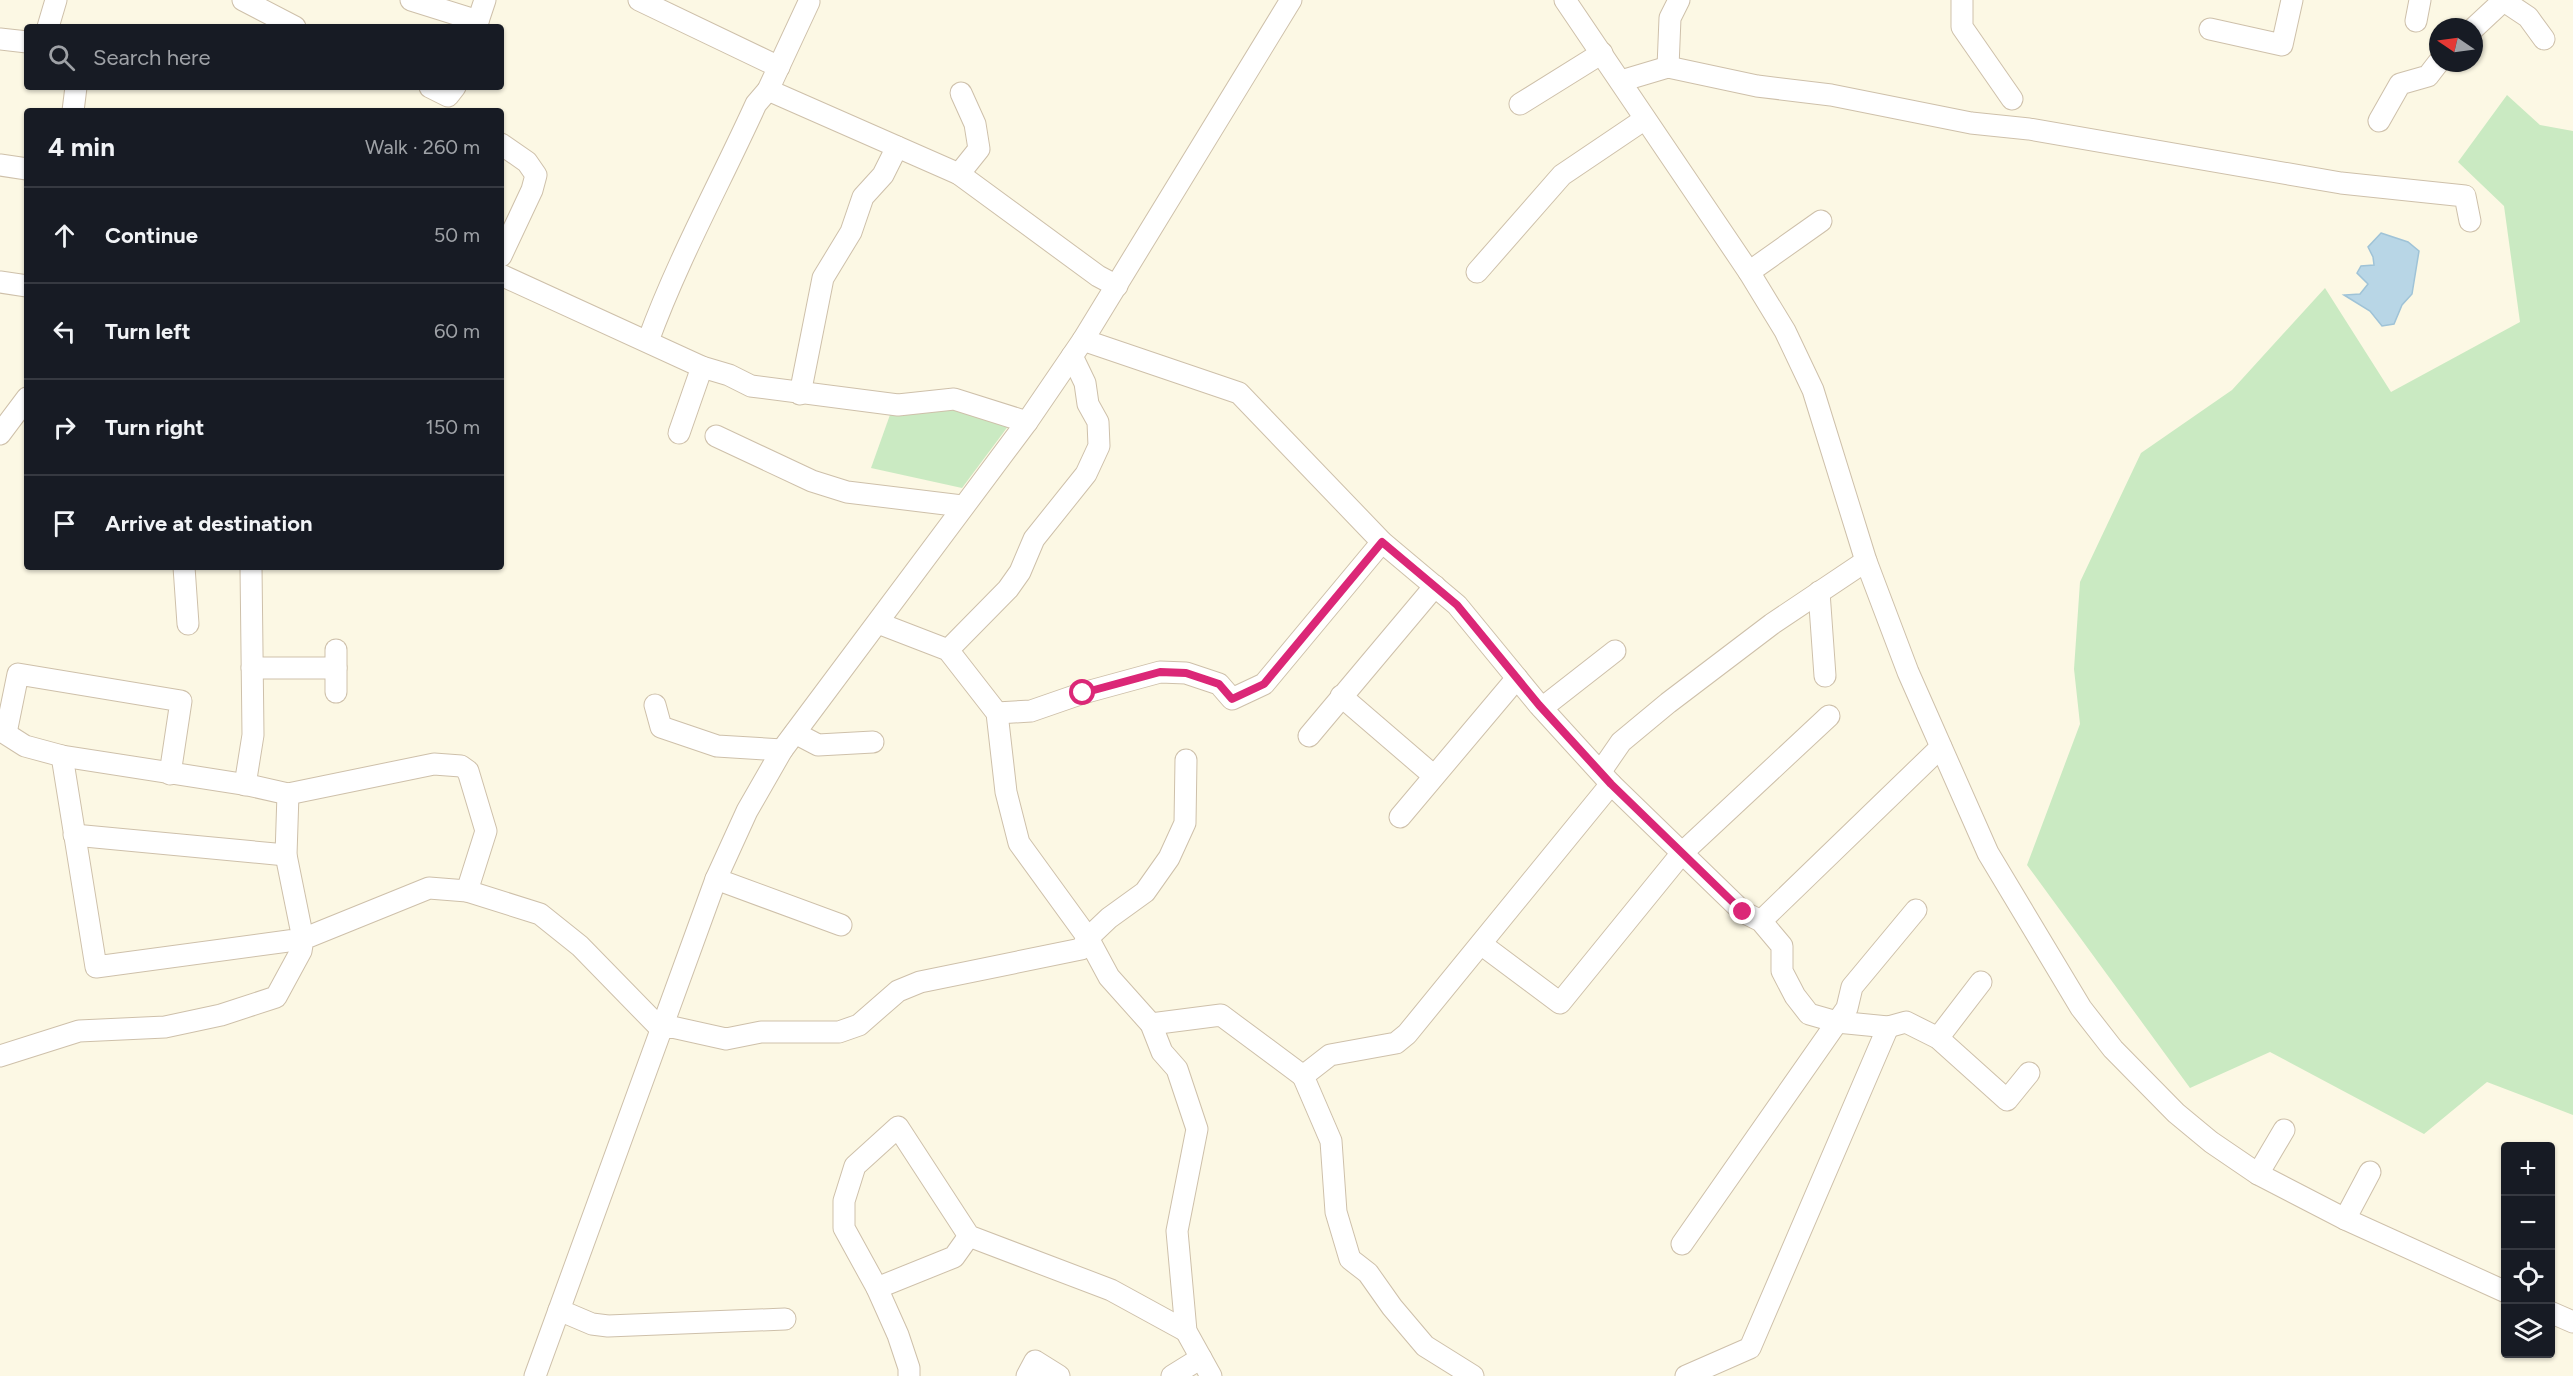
<!DOCTYPE html>
<meta charset="utf-8">
<style>
body{margin:0;font-family:Figtree,sans-serif;background:#20242c;color:#f1f3f6}
.controls{position:absolute;right:18px;bottom:18px;display:grid;overflow:hidden;border-radius:6px;box-shadow:0 2px 4px #0004}
.controls button{width:54px;height:54px;display:grid;place-items:center;padding:0;border:0;border-bottom:2px solid #363941;background:#171b24;color:#f1f3f6;font:30px sans-serif}
.compass{position:absolute;left:2429px;top:18px;width:54px;height:54px;border-radius:50%;background:#171b24;box-shadow:0 2px 4px #0004;rotate:283deg}
.stop{position:absolute;width:18px;height:18px;margin:-14px;border:4px solid #db2777;border-radius:50%;background:#fff}
.stop.end{background:#db2777;border-color:#fff;box-shadow:0 2px 6px #0008}
.list{margin:0;padding:0;list-style:none}
h2{display:flex;justify-content:space-between;align-items:center;height:78px;margin:0;padding:0 24px;font-size:26px}
h2 small{font-size:20px;font-weight:400;color:#9ea1a6}
.list li{display:grid;grid-template-columns:39px 1fr auto;gap:18px;align-items:center;box-sizing:border-box;height:96px;padding:0 24px;border-top:2px solid #363941}
.list b{display:block;font-size:22px;white-space:nowrap}
.list em{font-size:20px;font-style:normal;color:#9ea1a6}
.icon{flex:none;width:33px;height:33px;fill:none;stroke:currentColor;stroke-width:2;stroke-linecap:round;stroke-linejoin:round}
.map{position:relative;flex:none;width:2573px;height:1376px;overflow:hidden}
.search{position:absolute;background:#171b24;box-shadow:0 2px 4px #0004;left:24px;top:24px;width:480px;height:66px;display:flex;align-items:center;gap:15px;box-sizing:border-box;padding:0 21px;border-radius:6px;color:#9ea1a6;font-size:22px}
.panel{position:absolute;background:#171b24;box-shadow:0 2px 4px #0004;left:24px;top:108px;width:480px;height:462px;border-radius:6px}
.map>svg:first-child{display:block}
</style>
<div class="map">
<svg width="2573" height="1376" viewBox="0 0 2573 1376">
<rect width="100%" height="100%" fill="#fcf8e4"/>
<g fill="#caeac2">
<path d="M2507 95 2540 125 2573 131V1115L2487 1082 2424 1134 2270 1052 2190 1088 2027 865 2080 724 2074 669 2080 582 2141 453 2232 390 2325 288 2391 392 2520 322 2504 206 2458 162Z"/>
<path d="M953 405 1009 425 962 488 871 468 891 412Z"/>
</g>
<path fill="#b8d6e6" stroke="#9fc3d7" stroke-width="1.5" d="M2381 233 2408 242 2419 251 2412 294 2402 305 2394 324 2382 326 2370 311 2344 295 2360 294 2368 284 2357 273 2361 266 2374 265 2373 257 2368 247Z"/>
<g fill="none" stroke-linecap="round" stroke-linejoin="round">
<g stroke="#cec0aa" stroke-width="23">
<g id="street">
<path d="M243 0 295 27"/>
<path d="M411 0 478 21"/>
<path d="M639 0 779 67"/>
<path d="M1565 0 1749 272 1785 331 1813 390 1866 561 1908 672 1988 853 2081 1008 2113 1049 2176 1113 2211 1142 2258 1174 2345 1219 2506 1292"/>
<path d="M1962 0V27L2012 99"/>
<path d="M2504 1 2528 17 2544 39"/>
<path d="M2416 21 2420 0"/>
<path d="M48 27 56 0"/>
<path d="M476 27 485 0"/>
<path d="M2474 28 2504 0"/>
<path d="M2210 29 2282 45 2292 0"/>
<path d="M0 39 27 42"/>
<path d="M1668 67 1670 18 1679 0"/>
<path d="M1621 81 1668 67 1757 86 1831 95 1971 123 2029 129 2341 183 2465 196 2470 221"/>
<path d="M430 87 448 96 455 87"/>
<path d="M768 90 959 174 1098 276 1117 286"/>
<path d="M1520 104 1602 53"/>
<path d="M73 111 76 87"/>
<path d="M2379 121 2400 84 2428 76 2438 63"/>
<path d="M501 144 527 162 536 175 532 190 501 256"/>
<path d="M0 165 27 169"/>
<path d="M959 174 979 149 975 124 961 93"/>
<path d="M1477 272 1562 175 1645 119"/>
<path d="M1749 272 1821 221"/>
<path d="M501 275 702 367 729 375 751 386 898 405 954 399 1027 422"/>
<path d="M0 282 27 286"/>
<path d="M1083 340 1239 393 1382 542 1457 605 1539 705 1611 784 1743 912 1761 921 1782 946V971L1795 996 1809 1014 1837 1022 1888 1027 1906 1022 1938 1038 2007 1100 2029 1073"/>
<path d="M648 341C678 259 720 183 756 104L768 90 809 2"/>
<path d="M800 394 823 278 851 232 863 197 883 175 897 147"/>
<path d="M679 433 702 367"/>
<path d="M0 434 27 398"/>
<path d="M716 436 812 481 847 492 962 506"/>
<path d="M184 567 188 624"/>
<path d="M1819 592 1825 676"/>
<path d="M878 623 948 650 997 713 1006 792 1019 843 1088 938 1109 977 1151 1024 1162 1052 1177 1069 1197 1129 1177 1231 1186 1331 1211 1376"/>
<path d="M948 650 1008 589 1020 572 1034 539 1086 474 1099 446 1098 422 1088 404 1085 383 1072 356"/>
<path d="M252 668H336"/>
<path d="M336 692V650"/>
<path d="M1341 696 1434 776"/>
<path d="M655 705 661 727 717 746 782 750"/>
<path d="M1542 708 1615 651"/>
<path d="M997 713 1031 711 1083 693 1160 672 1186 673 1219 684 1232 699 1264 684 1382 542"/>
<path d="M0 730 25 746 62 756 248 785 288 794 434 764 461 766 468 771 486 831 467 891"/>
<path d="M6 733 18 674 181 701 170 774"/>
<path d="M795 733 818 745 873 742"/>
<path d="M1309 736 1435 586"/>
<path d="M62 756 96 967 303 939 286 855 288 794"/>
<path d="M1601 771 1621 742 1668 703 1772 624 1866 561"/>
<path d="M245 785 253 735 251 567"/>
<path d="M1400 817 1517 678"/>
<path d="M74 835 286 855"/>
<path d="M716 879 841 925"/>
<path d="M1761 921 1941 747"/>
<path d="M1481 944 1560 1003 1682 853 1829 716"/>
<path d="M1151 1024 1221 1015 1303 1076 1330 1055 1396 1043 1407 1034 1611 784"/>
<path d="M1938 1038 1981 982"/>
<path d="M0 1056 79 1031 165 1027 221 1015 276 997 301 951 303 939 429 888 467 891 540 914 580 946 661 1029 672 1027 726 1039 761 1032H839L859 1025 898 991 920 982 1081 949 1088 938 1109 918 1145 892 1169 858 1185 823 1186 760"/>
<path d="M1303 1076 1331 1141 1336 1212 1350 1259 1368 1273 1392 1307 1425 1346 1473 1376"/>
<path d="M2258 1174 2284 1130"/>
<path d="M2345 1219 2370 1172"/>
<path d="M1682 1244 1847 1008 1852 987 1916 910"/>
<path d="M877 1288 954 1257 969 1236"/>
<path d="M559 1310 592 1324 608 1326 785 1319"/>
<path d="M2550 1312 2573 1322"/>
<path d="M535 1376 716 879 747 811 782 750 1027 422 1083 340 1291 0"/>
<path d="M909 1376V1368L898 1335 877 1288 844 1228V1201L855 1166 898 1127 969 1236 1111 1290 1186 1331"/>
<path d="M1027 1376 1035 1361 1059 1376"/>
<path d="M1172 1376 1201 1358"/>
<path d="M1686 1376 1750 1348 1888 1027"/>
</g>
</g>
<use href="#street" stroke="#fff" stroke-width="21"/>
</g>
<g fill="none" stroke-linecap="round" stroke-linejoin="round">
<path stroke="#db2777" stroke-width="8" d="M1083 693 1160 672 1186 673 1219 684 1232 699 1264 684 1382 542 1457 605 1539 705 1611 784 1743 912"/>
</g>
</svg>
<div class="controls">
<button>+</button>
<button>−</button>
<button><svg class="icon" aria-label="locate" viewBox="0 0 24 24"><circle cx="12" cy="12" r="6"/><path d="M12 2v4M12 18v4M2 12h4M18 12h4"/></svg></button>
<button><svg class="icon" aria-label="layers" viewBox="0 0 24 24"><path d="M12 4l9 5-9 5-9-5zM3 14l9 5 9-5"/></svg></button>
</div>
<svg class="compass" viewBox="-18 -18 36 36"><path d="M0-13l5 13h-10z" fill="#e53935"/><path d="M0 13l5-13h-10z" fill="#9ea1a6"/></svg>
<div class="stop" style="left:1083px;top:693px"></div>
<div class="stop end" style="left:1743px;top:912px"></div>
<div class="search"><svg class="icon" aria-label="search" viewBox="0 0 24 24"><circle cx="10" cy="10" r="6"/><path d="M15 15l6 6"/></svg>Search here</div>
<section class="panel">
<h2>4 min<small>Walk · 260 m</small></h2>
<ul class="list">
<li><svg class="icon" aria-label="ahead" viewBox="0 0 24 24"><path d="M12 20V5M6 11l6-6 6 6"/></svg><div><b>Continue</b></div><em>50 m</em></li>
<li><svg class="icon" aria-label="left" viewBox="0 0 24 24"><path d="M17 20v-9H6M10 6l-5 5 5 5"/></svg><div><b>Turn left</b></div><em>60 m</em></li>
<li><svg class="icon" aria-label="right" viewBox="0 0 24 24"><path d="M7 20v-9h11M14 6l5 5-5 5"/></svg><div><b>Turn right</b></div><em>150 m</em></li>
<li><svg class="icon" aria-label="arrive" viewBox="0 0 24 24"><path d="M6 21V4h12l-3 4 3 4H6"/></svg><div><b>Arrive at destination</b></div></li>
</ul>
</section>
</div>
